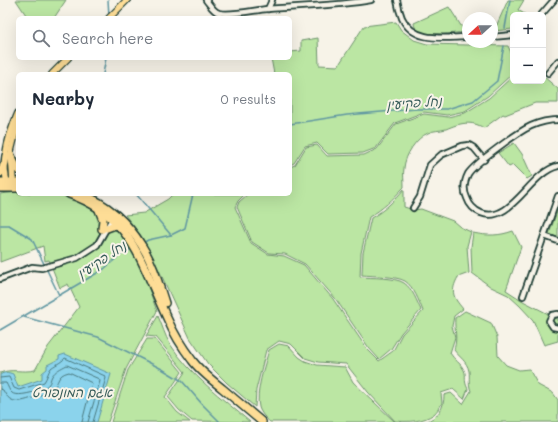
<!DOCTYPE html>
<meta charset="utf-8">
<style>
body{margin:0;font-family:Mali,"Playpen Sans Hebrew",sans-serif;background:#f2f2f3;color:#1f2937}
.controls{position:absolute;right:12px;top:12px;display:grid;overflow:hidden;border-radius:6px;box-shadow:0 4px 16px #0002}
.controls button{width:36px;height:36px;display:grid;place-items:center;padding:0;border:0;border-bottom:1px solid #e0e1e3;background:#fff;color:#1f2937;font:20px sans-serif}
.compass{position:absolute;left:462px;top:12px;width:36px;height:36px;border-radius:50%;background:#fff;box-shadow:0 4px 16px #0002;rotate:249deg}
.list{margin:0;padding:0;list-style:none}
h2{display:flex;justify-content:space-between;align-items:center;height:52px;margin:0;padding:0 16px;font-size:17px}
h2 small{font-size:13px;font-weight:400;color:#747a83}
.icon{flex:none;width:22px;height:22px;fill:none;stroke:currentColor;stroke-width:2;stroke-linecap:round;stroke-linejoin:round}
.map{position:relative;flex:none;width:558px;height:422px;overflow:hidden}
.search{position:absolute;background:#fff;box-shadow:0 4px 16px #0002;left:16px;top:16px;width:276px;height:44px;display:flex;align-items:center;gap:10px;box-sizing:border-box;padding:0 14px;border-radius:6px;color:#747a83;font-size:15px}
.panel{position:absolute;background:#fff;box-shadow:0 4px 16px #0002;left:16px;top:72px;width:276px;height:124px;border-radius:6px}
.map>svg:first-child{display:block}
</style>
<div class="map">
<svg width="558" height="422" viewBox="0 0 558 422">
<rect width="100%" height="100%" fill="#f7f3e8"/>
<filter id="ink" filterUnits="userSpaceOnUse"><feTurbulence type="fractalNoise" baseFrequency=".025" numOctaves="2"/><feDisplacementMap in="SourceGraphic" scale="8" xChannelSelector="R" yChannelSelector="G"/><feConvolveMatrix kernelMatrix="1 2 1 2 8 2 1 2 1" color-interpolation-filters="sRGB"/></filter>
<g filter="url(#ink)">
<g fill="#bbe6a3" stroke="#6d926c">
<path d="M16 0H66L54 18H28Z"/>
<path d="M508 0H524L518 10 526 15H513V29L494 31Z"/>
<path d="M449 7 465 32C453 33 414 40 414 23Z"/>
<path d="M396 22 401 30 414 40 427 44 508 46 513 57V73L488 96 465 111 447 115 424 112 395 123 376 148 363 153 328 154 317 143 305 146 294 163 290 165V74H274L271 58H290V52L301 51V41L318 38 319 65 338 66 364 26Z"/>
<path d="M513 76V81H543V76L558 89V103H535L505 115 503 114 484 128C471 120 460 123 446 129 440 131 433 130 428 133 416 138 405 155 404 168 403 174 404 180 404 187 392 200 384 208 369 217L361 253 360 277C371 278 395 277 404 283 413 289 417 302 421 310L401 333 391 349 379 359 369 348 335 298 305 264 285 254 269 253 252 242 237 207 239 202 248 194H290V167L295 165 306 147 317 145 327 156 364 155 377 149 396 124 424 114 448 117 465 113 489 98Z"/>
<path d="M514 143 522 154 532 176 527 179 513 165 509 167 498 153Z"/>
<path d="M404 189V207L414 210 421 209 453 221 460 227 471 232 467 246 469 273 458 277C450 292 453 297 463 309L454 316 452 326 455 337 450 353C454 360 461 363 464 370 467 376 463 380 468 389L464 399 453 389 441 393 442 403C440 407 437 411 434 414 423 422 408 422 395 421L368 392 346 364 318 362 305 358 291 344 279 341 266 350 256 390 255 407 227 383 208 364 190 338 159 270 142 237 125 215 144 213 168 199 173 194H245L238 201 235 207 251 243 268 254 284 256 304 265 333 299 367 349 379 361 393 351 402 334 423 311C419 301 414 287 405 281 396 276 373 276 362 275L363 253 371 218C385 210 394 201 404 189Z"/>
<path d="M18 192V194C30 194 47 192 58 194 86 202 114 221 130 247 142 267 149 290 157 311L126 369 108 422H0V373C12 368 22 373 35 370L48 347 79 307 68 284 60 288 49 260 45 261 43 246 0 262V194Z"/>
<path d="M558 209V238L549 234Z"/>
<path d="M513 231 521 247 506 290 523 301 558 319V341L544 345 533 320 520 306 508 295 491 287 472 273 471 247 473 233C488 236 499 236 513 231Z"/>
<path d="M465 311 491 323 497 337 498 356 506 365 519 370 529 369 538 385 553 393 558 400V422H425C439 417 444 408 444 395L451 393 463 404 471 391C468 384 470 378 469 371 467 361 459 357 454 350 458 336 454 331 455 318Z"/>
<path d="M158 316C162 325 165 336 170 344 190 375 222 398 250 422L192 421 179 410 168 397 185 372 156 337 146 336Z"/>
<path d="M147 339H155L182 372 165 397 177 412 190 422H111L128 370Z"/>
<path d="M279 344 289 346 299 357 305 361 317 365 345 367 353 382 395 422H270C266 419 260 412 259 407 255 393 265 364 269 350Z"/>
</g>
<path fill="#8bd3ec" stroke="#6097a2" d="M65 354 111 374 97 422H0V375C4 372 8 372 13 374L18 387 42 379V373L47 369V365L59 359V356Z"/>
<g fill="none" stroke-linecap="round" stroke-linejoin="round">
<g stroke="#4a797e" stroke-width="1">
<path d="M0 378 9 377 14 388 19 390 44 382C47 378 48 372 51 368 53 366 62 362 65 358L105 376 106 378 93 422"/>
<path d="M0 383H6C8 386 9 391 12 393 18 398 44 390 48 385 51 382 50 379 52 376 55 371 61 368 67 365L99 379 100 381 88 422"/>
<path d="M0 389 3 390C11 407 23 401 38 396 43 394 49 393 52 390 60 382 56 375 69 372L92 383 82 422"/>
</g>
<g stroke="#6097a2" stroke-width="1.5">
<path d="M108 0 109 16"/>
<path d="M505 28 510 0"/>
<path d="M103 74 106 58"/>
<path d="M290 124 347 115 416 109H447L473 101 497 81 504 46"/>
<path d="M136 194 171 235"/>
<path d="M0 225H9L32 239 59 295"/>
<path d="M143 243 148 240 171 235 185 228 193 194"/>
<path d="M24 317 98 337 162 369 182 381 202 404 220 422"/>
<path d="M0 330 104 269 120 255 133 248"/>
</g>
<g stroke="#1f3d34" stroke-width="8">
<g id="minor">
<path d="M206 0C210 5 213 11 219 13 230 16 255 10 267 9 302 6 337 6 371 0"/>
<path d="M397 0C398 6 400 13 402 18 414 44 446 37 468 37"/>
<path d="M268 9 272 0"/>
<path d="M541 15 554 0"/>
<path d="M492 37 513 35"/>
<path d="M548 73 558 61"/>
<path d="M558 120C549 120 540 122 531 126 518 132 475 163 468 174 464 182 463 190 467 198 469 204 474 210 481 213 511 225 530 172 558 166"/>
<path d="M413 208 420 197 430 165 441 155 462 146 469 145 474 148 484 160"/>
<path d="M544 236 558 241"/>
<path d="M0 279 32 267 42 268 77 258 97 245 113 217"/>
<path d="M523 296 558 196"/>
<path d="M558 314 552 315 549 321 553 327 558 328"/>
</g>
</g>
<g stroke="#1f3d34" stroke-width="8">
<g id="major">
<path d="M109 18 127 0"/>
<path d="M52 74 68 58"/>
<path d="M11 184 13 182 11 151 18 123"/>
<path d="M8 185C0 163 9 134 18 113"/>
</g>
</g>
<g stroke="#1f3d34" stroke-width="10">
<g id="highway">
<path d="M11 156 18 170"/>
<path d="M0 173 5 163 6 156"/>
<path d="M0 182H18"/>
<path d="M0 188H18"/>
<path d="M69 194C133 216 141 264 167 318 173 332 182 347 192 360 200 371 212 380 223 389 236 400 249 411 262 422"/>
<path d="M82 194C107 204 128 223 142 246 153 263 159 285 165 303"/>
<path d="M99 210 103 220 102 229"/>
<path d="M107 228 115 225 120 227"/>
</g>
</g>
<use href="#minor" stroke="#f7f3e8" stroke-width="4.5"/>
<use href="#major" stroke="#fedd96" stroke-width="5.5"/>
<use href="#highway" stroke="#fedd96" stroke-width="7"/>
</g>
</g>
<g text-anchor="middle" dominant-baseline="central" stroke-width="4" stroke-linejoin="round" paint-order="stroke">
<g font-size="13" font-style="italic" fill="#355b59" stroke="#f7f3e8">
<text transform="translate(414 102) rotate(-4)">נחל פקיעין</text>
<text transform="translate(101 259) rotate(-34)">נחל פקיעין</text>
<text x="72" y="391">אגם המונפורט</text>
</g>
</g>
</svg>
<div class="controls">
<button>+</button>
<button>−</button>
</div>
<svg class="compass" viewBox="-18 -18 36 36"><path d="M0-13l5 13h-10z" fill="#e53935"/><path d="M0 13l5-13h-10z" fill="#747a83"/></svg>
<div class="search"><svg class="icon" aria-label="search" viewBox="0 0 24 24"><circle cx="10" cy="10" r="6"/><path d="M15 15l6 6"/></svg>Search here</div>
<section class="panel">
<h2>Nearby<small>0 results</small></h2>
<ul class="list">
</ul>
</section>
</div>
